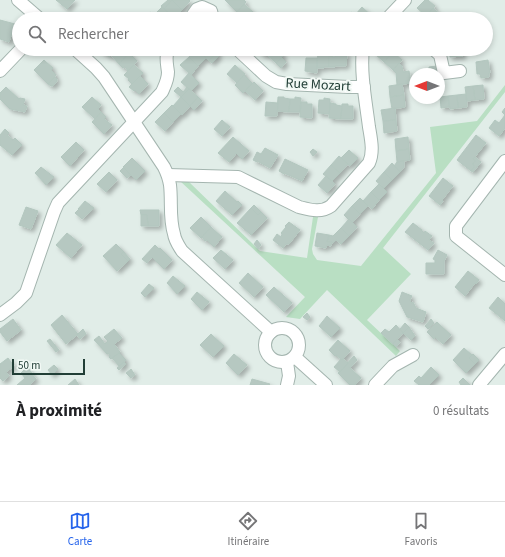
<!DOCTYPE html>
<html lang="fr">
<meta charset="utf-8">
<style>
body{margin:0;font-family:"Source Sans 3",sans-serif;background:#f6f6f6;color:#202124}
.compass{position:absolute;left:409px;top:68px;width:36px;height:36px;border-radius:50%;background:#fff;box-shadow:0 2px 6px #0003;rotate:270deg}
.scale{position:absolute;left:12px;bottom:10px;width:73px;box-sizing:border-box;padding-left:4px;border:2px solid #213e36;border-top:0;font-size:11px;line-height:14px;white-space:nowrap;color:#213e36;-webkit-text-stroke:3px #f2f9f5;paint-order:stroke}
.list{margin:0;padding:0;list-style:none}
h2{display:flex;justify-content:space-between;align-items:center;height:52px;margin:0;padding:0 16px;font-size:17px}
h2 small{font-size:13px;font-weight:400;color:#757577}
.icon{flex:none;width:22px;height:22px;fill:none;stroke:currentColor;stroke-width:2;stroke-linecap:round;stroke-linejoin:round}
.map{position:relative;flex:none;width:505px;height:385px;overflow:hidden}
.search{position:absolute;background:#fff;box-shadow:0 2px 6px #0003;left:12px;right:12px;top:12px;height:44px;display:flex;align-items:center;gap:10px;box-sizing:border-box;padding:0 14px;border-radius:22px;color:#757577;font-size:15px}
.sheet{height:116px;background:#fff}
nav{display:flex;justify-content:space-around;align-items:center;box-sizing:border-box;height:56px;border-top:1px solid #e0e0e0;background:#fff;font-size:11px;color:#757577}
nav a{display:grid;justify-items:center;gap:2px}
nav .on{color:#2563eb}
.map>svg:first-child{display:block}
</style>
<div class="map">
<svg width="505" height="385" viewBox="0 0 505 385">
<defs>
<filter id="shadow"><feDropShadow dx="3" dy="3" stdDeviation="2" flood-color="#0004"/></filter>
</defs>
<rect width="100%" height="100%" fill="#e1ede8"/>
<path fill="#b9dfc3" d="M505 85V92L383 248 411 274 367 320 400 351 396 356 327 290 300 319 286 317 305 297 180 181H188L260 251 307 258 313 217H318L312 249 313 254 317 260 361 266 436 173 430 127 477 121Z"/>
<g fill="#b6c8c1" stroke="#b3c7bf" filter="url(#shadow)">
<path d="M56 0H75L67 9Z"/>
<path d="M168 0H172L164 9 161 6Z"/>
<path d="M172 0H189L190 1 182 10Z"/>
<path d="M172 0 182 10 174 18 164 9Z"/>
<path d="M225 0H244L246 2 237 12Z"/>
<path d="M425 0H428L435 6 426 16 417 8Z"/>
<path d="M244 4 253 12 246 19H241L235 14Z"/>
<path d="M162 7 172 16 168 19H158L154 15Z"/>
<path d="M362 7 372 16 369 19H359L355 15Z"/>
<path d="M433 8 442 16 439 19H425L424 18Z"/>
<path d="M150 12 154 15 150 19H144Z"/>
<path d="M351 12 355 15 359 19H344Z"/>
<path d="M0 20 15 24 9 42 0 39Z"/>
<path d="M101 49H117L109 57 105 53 104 54 100 50Z"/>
<path d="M117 49H124L129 53 119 64 111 55Z"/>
<path d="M196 49 206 58 198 66 189 57Z"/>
<path d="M204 49H220L209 61 201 53Z"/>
<path d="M257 49H270L264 56Z"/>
<path d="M270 49H277L284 55 276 63 266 54Z"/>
<path d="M318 49H330L329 67H324V68H317Z"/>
<path d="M380 49H390L393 52 384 62 375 54Z"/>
<path d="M449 49H462L463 56 450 57Z"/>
<path d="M393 52 402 60 393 70 384 62Z"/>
<path d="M129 53 137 61 128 71 125 67 123 68 119 64Z"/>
<path d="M216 53 219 56 212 63 209 61Z"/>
<path d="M335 53H347L346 66H335V67H329V56L335 57Z"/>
<path d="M189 57 198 66 191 75 180 65Z"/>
<path d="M282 58 286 62 281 68 276 63Z"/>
<path d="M306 58H317V73L305 71Z"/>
<path d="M44 60 53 68 51 70 56 75 48 84 34 70Z"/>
<path d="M488 60 490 73H489V77L481 78 480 74H477L476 62Z"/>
<path d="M399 63 402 66 403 72 409 71 411 83 397 85 396 73 393 70Z"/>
<path d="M134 65 143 73 132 84 128 80 129 79 124 75Z"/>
<path d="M235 65 245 74 237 83 227 74Z"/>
<path d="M437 66 438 70 429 71V67Z"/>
<path d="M438 70V74H430L429 71Z"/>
<path d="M189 73 199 83 191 91 181 82Z"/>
<path d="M244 75 252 83 243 93 235 85Z"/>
<path d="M140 76 148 84 139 94 135 90 134 91 129 87Z"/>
<path d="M55 77 57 79V81L53 86H51L48 84Z"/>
<path d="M254 82 263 91 255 100 245 91Z"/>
<path d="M402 84 404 95 390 97 389 86Z"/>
<path d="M483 85 484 99 475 100 473 86Z"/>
<path d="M473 86 475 100 467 101 465 87Z"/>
<path d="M6 87 19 99 20 98 25 99 23 105 27 106 25 112 10 109 0 99V93Z"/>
<path d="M178 87 183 92 187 87 189 89 181 97 174 91Z"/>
<path d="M189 89 198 97 190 106 181 97Z"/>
<path d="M466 94 467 107 458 108 457 95Z"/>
<path d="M404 95 405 107 392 109 390 97Z"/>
<path d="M457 95 458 108 450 109 448 96Z"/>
<path d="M448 96 449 107 441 108 440 97Z"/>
<path d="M92 97 101 105 98 109 101 112 95 119 82 107Z"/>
<path d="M181 97 190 106 182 115 173 106Z"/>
<path d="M198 97 202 101 194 110 190 106Z"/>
<path d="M278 97H284V98L290 99 289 112 277 111Z"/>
<path d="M295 97 301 98 300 112H289L290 99H295Z"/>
<path d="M324 98 330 99V114L318 113 319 100H324Z"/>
<path d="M266 102 278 103 277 116H265Z"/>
<path d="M301 102H307V104H312V118L300 117Z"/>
<path d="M330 103 336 104V105L342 106 341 119 329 118Z"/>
<path d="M342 104H348V106H353V119H341Z"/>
<path d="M172 105 181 114 173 122 164 113Z"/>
<path d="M395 108 396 120 383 121 381 110Z"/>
<path d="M505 108V128L499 136 489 128 495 120 499 123 505 115 502 112Z"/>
<path d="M101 112 106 117 104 119 112 125 104 134 92 122Z"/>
<path d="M164 113 173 122 165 131 155 122Z"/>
<path d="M222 120 230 127 222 136 214 129Z"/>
<path d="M396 120 397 131 384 133 383 121Z"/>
<path d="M5 129 9 133 7 135 13 140 15 138 22 145 12 155 0 145V135Z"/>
<path d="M476 135 486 143 473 159 476 161 473 163 474 167 471 171 457 160Z"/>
<path d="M233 137 249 151 242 159 236 153 235 154V155L229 162 218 153Z"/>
<path d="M408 137 409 149 396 151 395 139Z"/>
<path d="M76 142 84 150 70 166 61 157Z"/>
<path d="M265 148 278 155 270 168 257 161V162L253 160 257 152 261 154Z"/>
<path d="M313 149 317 152 313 156 310 152Z"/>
<path d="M409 149 410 160 397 162 396 151Z"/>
<path d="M349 150 358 158 350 166 341 158Z"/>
<path d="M339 156 348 164 340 173 331 165Z"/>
<path d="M475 157 481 162 473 172 471 171 474 167 473 163 476 161 473 159Z"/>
<path d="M132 158 145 171 136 180 123 167Z"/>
<path d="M285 159 308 170 302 181 284 173V174L279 171Z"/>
<path d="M404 161V167L400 172 394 166 397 162Z"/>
<path d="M392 163 400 172 392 180 384 172Z"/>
<path d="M331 165 340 173 332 181 323 174Z"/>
<path d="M41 167 54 177 46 185 35 173Z"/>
<path d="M123 168 131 175 127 178 120 171Z"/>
<path d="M109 172 117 180 106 192 97 184Z"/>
<path d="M384 172 392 180 384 188 376 181Z"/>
<path d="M326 176 335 184 327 193 318 185Z"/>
<path d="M443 178 453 186 442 200 443 201 440 205 429 196Z"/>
<path d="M379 184 387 192 379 200 371 192Z"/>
<path d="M225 191 237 202 238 201 242 205 232 215 216 201Z"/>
<path d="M371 192 379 200 372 209 363 201Z"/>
<path d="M360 198 368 206 360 214 352 206Z"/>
<path d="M85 201 94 208 82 219 75 213 79 209H78Z"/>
<path d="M254 205 261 212 258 215 251 208Z"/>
<path d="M352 206 360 214 352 223 344 215Z"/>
<path d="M26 207 38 211 31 229 19 225Z"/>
<path d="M251 208 258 215 261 212 267 218 251 235 237 223Z"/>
<path d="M140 210H159V226H148L147 215H141Z"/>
<path d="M141 215H147L148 226H141Z"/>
<path d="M201 217 211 227 201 238 190 228Z"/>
<path d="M349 219 357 227 349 236 341 228Z"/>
<path d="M289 222 300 230 289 244H286L283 248 273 240 277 234 281 237 282 234 281 233 286 227 285 226Z"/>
<path d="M413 223 422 230V231L424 233 425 231 432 236 429 240 434 243 428 250 405 232Z"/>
<path d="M211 227 222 237 214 247 207 240 205 241 202 237Z"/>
<path d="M341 228 349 236 341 244 336 240 333 243 327 242 329 235 333 236Z"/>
<path d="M67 233 82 245 71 258 56 245Z"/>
<path d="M317 233 329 235 327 242H332L331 246 327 245 326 248 315 246Z"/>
<path d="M257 240 261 245 258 249 254 244Z"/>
<path d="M116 244 124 252 121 254 128 261 117 271 103 256Z"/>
<path d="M155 245 159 249 160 248 172 260 164 269 152 257 147 263 142 259Z"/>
<path d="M221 250 233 260 225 269 213 258Z"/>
<path d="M438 250 447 255 444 261V274H426V263H435V260L433 259Z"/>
<path d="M124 252 130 259 128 261 121 254Z"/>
<path d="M468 271 479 280 476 284 475 283 465 296 455 287Z"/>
<path d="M248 273 263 287 254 297 239 283Z"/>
<path d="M173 276 185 286 177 294 167 283Z"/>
<path d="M149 284 154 288 145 297 141 293Z"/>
<path d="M274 287 292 303 284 312 266 295Z"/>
<path d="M197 292 209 302 202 310 191 299Z"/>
<path d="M402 292 412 296 410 300 411 303 413 302 416 308 426 312 423 322 407 317 399 301Z"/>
<path d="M498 297 505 304V321L489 308Z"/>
<path d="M307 313 310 317 307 320 303 317Z"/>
<path d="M62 315 78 334 66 344 51 325Z"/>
<path d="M327 316 340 328 331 337 319 326Z"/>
<path d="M13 319 21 330 7 341 0 332V329Z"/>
<path d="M431 319 434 323 428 329 425 326Z"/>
<path d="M437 322 451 335 443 344 435 337 434 339 427 332Z"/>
<path d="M405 323 409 327 403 333 400 329Z"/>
<path d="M396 325 403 333 393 344 381 333 385 329 389 332Z"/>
<path d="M409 327 415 336 411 340 403 333Z"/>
<path d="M83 329 86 334 80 339 77 335Z"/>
<path d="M114 329 122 338 114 344 120 352 111 359 109 357 110 356 108 353 107 354 94 340 99 336 105 344 108 341 104 337Z"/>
<path d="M211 334 224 346 213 357 200 345Z"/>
<path d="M50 339 59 350 56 352 47 341Z"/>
<path d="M397 339 400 342 396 347 393 344Z"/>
<path d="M338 340 350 351 342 360 336 355 335 356 329 350Z"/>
<path d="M464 348 472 355 469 358 475 364 466 373 453 360Z"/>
<path d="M119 353 126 360 119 366 112 358Z"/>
<path d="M234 354 247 365 238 375 226 363Z"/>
<path d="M473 354 479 360 475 364 469 358Z"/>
<path d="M354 356 357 360 350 368 361 378 355 385H350L338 373Z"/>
<path d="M8 358 14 366 6 372 9 376 3 381 0 378V364Z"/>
<path d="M341 359 342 360 343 359 348 363 340 372 334 367Z"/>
<path d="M124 362 126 364 119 370 117 368Z"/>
<path d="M54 365 58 369 52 375 48 370Z"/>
<path d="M27 367 32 373 25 378 21 373Z"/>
<path d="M431 367 439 375 429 385H419L414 381 419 376 421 378Z"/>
<path d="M131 369 135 375 131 378 126 373Z"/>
<path d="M31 373 36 379 30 384 31 385H17Z"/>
<path d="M463 378 470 385H461L459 382Z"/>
<path d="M75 379 79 385H68Z"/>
<path d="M252 379 270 384 269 385H250Z"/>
</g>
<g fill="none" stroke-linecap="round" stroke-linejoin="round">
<g stroke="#a4b5af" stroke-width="14">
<g id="minor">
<path d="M18 0 40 19"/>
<path d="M190 19 197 9 202 7 211 11 213 19"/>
<path d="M387 19 405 0"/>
<path d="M75 49 96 68 104 77 164 167C167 173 169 178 170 185 172 201 169 218 174 234 175 241 179 246 182 251L271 332"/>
<path d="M237 49 266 76 276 82 287 84 349 87H364"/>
<path d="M433 49 440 55 444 73 460 71"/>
<path d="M0 71 21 49"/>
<path d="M505 161 456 226V236L505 275"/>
<path d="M168 175 238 177 299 207C311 210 321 213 331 206L369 163C374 152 371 139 369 127 366 103 360 72 363 49"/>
<path d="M0 315 16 303 26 293 54 212 58 203 162 92C165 85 168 80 168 72 167 64 165 57 168 49"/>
<circle cx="282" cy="345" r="17"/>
<path d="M295 357 326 385"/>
<path d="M287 362 289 376 287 385"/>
<path d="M375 385 393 366 413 355"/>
<path d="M479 385 505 354"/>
</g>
</g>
<use href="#minor" stroke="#fff" stroke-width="12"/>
</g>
<g text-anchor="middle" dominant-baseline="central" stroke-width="4" stroke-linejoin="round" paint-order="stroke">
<g font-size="14" fill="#213e36" stroke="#f2f9f5">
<text transform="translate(318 85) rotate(3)">Rue Mozart</text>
</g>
</g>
</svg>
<svg class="compass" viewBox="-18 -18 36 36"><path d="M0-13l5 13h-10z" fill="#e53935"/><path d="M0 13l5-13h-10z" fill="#757577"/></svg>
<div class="scale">50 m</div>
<div class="search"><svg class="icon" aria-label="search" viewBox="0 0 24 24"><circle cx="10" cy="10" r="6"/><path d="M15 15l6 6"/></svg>Rechercher</div>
</div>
<section class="sheet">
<h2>À proximité<small>0 résultats</small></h2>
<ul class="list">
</ul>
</section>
<nav>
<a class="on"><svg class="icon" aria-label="map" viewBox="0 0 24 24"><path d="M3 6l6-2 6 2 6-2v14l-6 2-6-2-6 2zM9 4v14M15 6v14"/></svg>Carte</a>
<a><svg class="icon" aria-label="directions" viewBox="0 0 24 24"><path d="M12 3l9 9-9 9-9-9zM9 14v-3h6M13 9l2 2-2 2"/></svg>Itinéraire</a>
<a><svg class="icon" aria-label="saved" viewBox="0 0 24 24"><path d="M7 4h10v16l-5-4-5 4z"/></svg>Favoris</a>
</nav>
